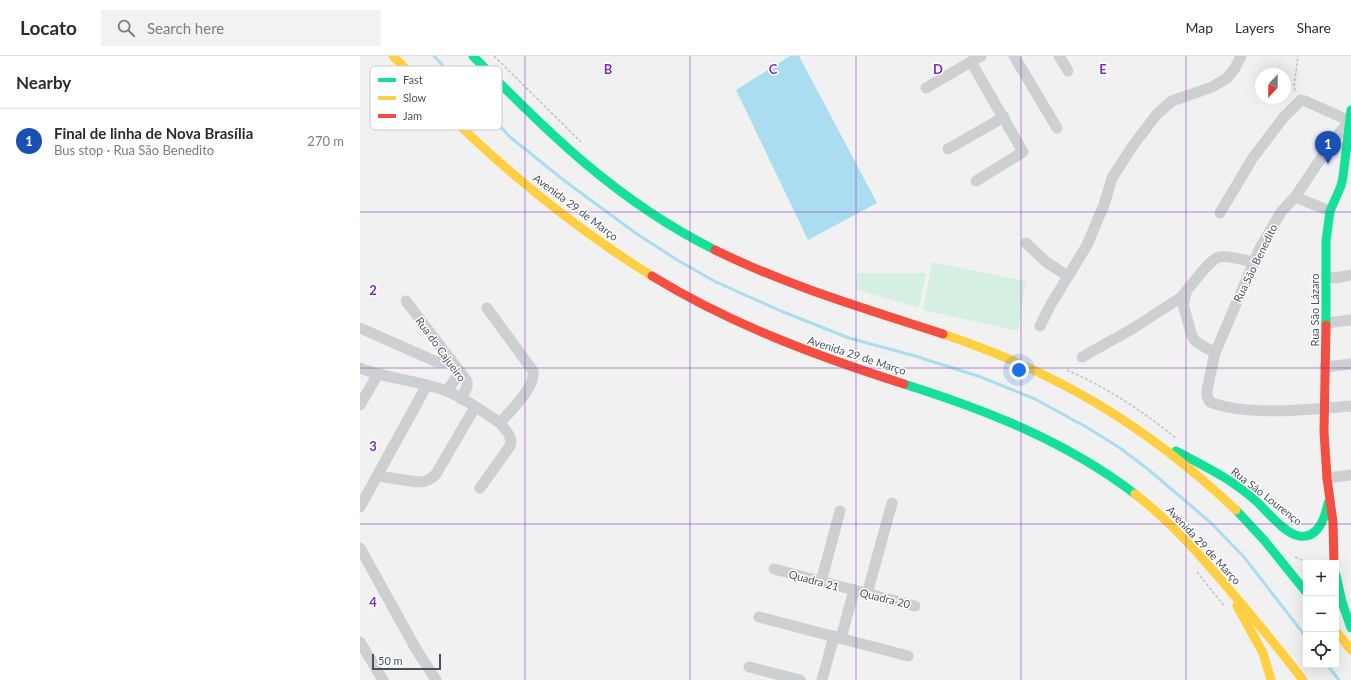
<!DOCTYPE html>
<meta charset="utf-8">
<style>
body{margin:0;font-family:Lato,sans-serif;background:#f2f2f3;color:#2b2b33}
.controls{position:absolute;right:12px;bottom:12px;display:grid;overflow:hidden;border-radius:0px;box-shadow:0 4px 16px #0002}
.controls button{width:36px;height:36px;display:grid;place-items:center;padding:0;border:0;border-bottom:1px solid #e1e1e2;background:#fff;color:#2b2b33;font:20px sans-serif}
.compass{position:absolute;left:895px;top:12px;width:36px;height:36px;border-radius:50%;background:#fff;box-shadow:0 4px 16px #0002;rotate:202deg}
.scale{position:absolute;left:12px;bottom:10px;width:69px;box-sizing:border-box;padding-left:4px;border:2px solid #48525e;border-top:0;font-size:11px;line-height:14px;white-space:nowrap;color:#48525e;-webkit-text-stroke:3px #fff;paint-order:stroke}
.you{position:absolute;left:659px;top:314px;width:14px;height:14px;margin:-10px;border:3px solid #fff;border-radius:50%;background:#1a73e8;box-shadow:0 0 0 6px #1a73e833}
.badge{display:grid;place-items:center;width:26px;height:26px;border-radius:50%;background:#111827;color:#fff;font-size:13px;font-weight:700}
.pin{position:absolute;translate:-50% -33px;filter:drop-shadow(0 1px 2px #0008)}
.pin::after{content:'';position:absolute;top:21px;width:14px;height:12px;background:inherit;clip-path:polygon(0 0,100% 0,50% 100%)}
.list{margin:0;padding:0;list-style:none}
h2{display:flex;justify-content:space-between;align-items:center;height:52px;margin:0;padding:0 16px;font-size:17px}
h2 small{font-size:13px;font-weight:400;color:#7c7c81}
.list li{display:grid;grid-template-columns:26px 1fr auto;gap:12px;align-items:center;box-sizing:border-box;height:64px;padding:0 16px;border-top:1px solid #e1e1e2}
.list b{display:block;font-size:15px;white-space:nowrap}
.list p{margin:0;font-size:13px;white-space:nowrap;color:#7c7c81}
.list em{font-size:13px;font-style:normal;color:#7c7c81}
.icon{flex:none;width:22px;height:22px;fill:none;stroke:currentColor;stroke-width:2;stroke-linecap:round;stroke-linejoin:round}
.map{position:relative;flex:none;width:991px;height:624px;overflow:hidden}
header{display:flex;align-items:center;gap:24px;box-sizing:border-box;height:56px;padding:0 20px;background:#fff;border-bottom:1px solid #e1e1e2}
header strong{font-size:19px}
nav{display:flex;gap:22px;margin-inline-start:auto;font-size:14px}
.search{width:280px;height:36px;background:#f2f2f3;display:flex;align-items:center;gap:10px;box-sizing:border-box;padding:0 14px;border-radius:0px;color:#7c7c81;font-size:15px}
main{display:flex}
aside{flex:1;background:#fff}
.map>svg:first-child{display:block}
</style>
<header>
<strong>Locato</strong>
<div class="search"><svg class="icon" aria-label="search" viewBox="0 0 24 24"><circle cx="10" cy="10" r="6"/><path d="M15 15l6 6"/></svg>Search here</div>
<nav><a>Map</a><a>Layers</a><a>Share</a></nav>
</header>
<main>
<aside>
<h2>Nearby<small></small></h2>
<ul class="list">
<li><span class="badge" style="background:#1a4fb4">1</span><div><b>Final de linha de Nova Brasília</b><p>Bus stop · Rua São Benedito</p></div><em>270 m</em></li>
</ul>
</aside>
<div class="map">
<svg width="991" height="624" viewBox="0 0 991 624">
<rect width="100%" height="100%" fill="#f2f1f1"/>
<g fill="#d5f0e2">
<path d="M572 206 666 225 658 275 563 254Z"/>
<path d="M498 217H566L559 252 495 233Z"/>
</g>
<path fill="#aaddef" d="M430 0H439L517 147 448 184 376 34Z"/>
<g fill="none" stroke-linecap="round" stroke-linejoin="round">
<g stroke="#aaddef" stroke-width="3">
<path d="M74 0 150 81 206 126 277 178 319 205 356 226 421 255 489 282 555 300 621 321 675 343 728 372 760 392 789 414 850 466 884 501 946 581"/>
<path d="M967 609 979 624"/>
</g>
<g stroke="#bac6c3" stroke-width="1.5" stroke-dasharray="3 2" stroke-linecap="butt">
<path d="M134 0 221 86"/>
<path d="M935 35 934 30 938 0"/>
<path d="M707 314C746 331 784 356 817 383"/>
<path d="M935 501 948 507"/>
<path d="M837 516 865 551"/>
</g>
<g stroke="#cdd0d2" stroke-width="11">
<path d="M654 0 697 72"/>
<path d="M699 0 708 15"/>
<path d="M611 6 663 96 616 125"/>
<path d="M566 32 621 0"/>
<path d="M588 93 644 61"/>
<path d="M935 141 970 155"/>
<path d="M860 157 892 103 923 62 941 44 945 45 990 65 974 83 935 141 921 156 900 192 855 297 847 334V340L850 346C888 361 950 353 991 350"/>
<path d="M666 187 686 206 708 220"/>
<path d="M966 221 976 222 991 219"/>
<path d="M826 237 823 248 832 280 836 286 855 297"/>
<path d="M46 245 107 325V331L101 343"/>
<path d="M966 267 991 264"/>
<path d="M680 270 690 250 727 189 744 149 752 122 772 91 797 58 812 45 852 31 867 22 875 12 881 0"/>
<path d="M0 272 77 306H84L91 303"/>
<path d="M722 301 772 273 820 242C829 234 848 204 859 201 867 199 884 204 893 206"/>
<path d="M965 311 991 308"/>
<path d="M0 312C25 322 53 324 78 332 100 339 121 354 140 367 150 355 176 331 173 315L127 252"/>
<path d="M87 335 100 316"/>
<path d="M0 349 18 318"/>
<path d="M18 420 57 426C66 426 70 424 76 418L115 351"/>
<path d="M967 422 991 419"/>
<path d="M120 432 150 390C153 380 146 375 140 367"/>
<path d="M0 451 67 329"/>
<path d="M0 492 56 593 76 624"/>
<path d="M414 513 555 550"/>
<path d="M461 526 480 455"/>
<path d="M507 538 532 447"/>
<path d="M399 561 548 600"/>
<path d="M481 582 494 534"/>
<path d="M0 586 23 624"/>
<path d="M389 611 440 624"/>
<path d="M462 624 474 580"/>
</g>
<g stroke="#16e098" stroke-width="9">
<path d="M113 0C188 77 257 145 355 194"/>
<path d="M966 269V185L970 155 981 130 983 121 991 54"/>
<path d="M544 328C626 354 706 385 775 438"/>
<path d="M816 395C846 411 870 422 896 445 907 455 925 478 939 480 958 483 965 462 968 447"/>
<path d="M876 454 904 484 946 536"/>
<path d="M976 519 982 546 991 572"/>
</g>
<g stroke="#ffcf43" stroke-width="9">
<path d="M33 0C61 28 87 58 116 85 170 135 229 181 292 220"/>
<path d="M583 278C699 317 787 370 876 454"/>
<path d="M775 438C815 469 847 507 879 545 901 571 922 597 943 624"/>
<path d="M877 550 903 597 911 624"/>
<path d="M976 575 991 594"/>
</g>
<g stroke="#f24e42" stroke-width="9">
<path d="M355 194C428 230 506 253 583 278"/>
<path d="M292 220C370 268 457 300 544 328"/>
<path d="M966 269 964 376 967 422 973 466 974 507"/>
</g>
</g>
<path fill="none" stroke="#7b2cbf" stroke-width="1" stroke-opacity="0.55" d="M165 0V624M330 0V624M496 0V624M661 0V624M826 0V624M0 156H991M0 312H991M0 468H991"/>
<g text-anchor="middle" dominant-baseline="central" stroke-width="3" stroke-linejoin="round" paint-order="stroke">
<g font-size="11" fill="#48525e" stroke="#fff">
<text transform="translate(216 151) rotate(37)">Avenida 29 de Março</text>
<text transform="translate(895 207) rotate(-64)">Rua São Benedito</text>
<text transform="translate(954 254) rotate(-90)">Rua São Lázaro</text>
<text transform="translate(81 293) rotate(54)">Rua do Cajueiro</text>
<text transform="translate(497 299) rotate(18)">Avenida 29 de Março</text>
<text transform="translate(907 440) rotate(38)">Rua São Lourenço</text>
<text transform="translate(844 489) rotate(47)">Avenida 29 de Março</text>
<text transform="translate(454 524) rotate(15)">Quadra 21</text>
<text transform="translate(525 542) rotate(14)">Quadra 20</text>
</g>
</g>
<rect x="10" y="10" width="132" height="64" rx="6" fill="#fff" stroke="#c8cbcf" stroke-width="1"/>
<rect x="18" y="22" width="18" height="4" fill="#16e098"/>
<rect x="18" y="40" width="18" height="4" fill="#ffcf43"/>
<rect x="18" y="58" width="18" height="4" fill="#f24e42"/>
<g font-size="11" fill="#48525e">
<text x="43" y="28">Fast</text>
<text x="43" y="46">Slow</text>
<text x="43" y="64">Jam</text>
</g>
<g font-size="13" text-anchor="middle" font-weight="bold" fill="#7b2cbf" stroke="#fff" stroke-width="3" stroke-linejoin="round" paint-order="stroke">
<text x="248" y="18">B</text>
<text x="413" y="18">C</text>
<text x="578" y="18">D</text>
<text x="743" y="18">E</text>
<text x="13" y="239">2</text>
<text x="13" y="395">3</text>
<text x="13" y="551">4</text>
</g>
</svg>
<div class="controls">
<button>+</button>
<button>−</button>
<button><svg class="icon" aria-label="locate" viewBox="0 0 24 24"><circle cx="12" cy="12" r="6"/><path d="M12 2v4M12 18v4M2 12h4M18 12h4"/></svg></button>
</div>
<svg class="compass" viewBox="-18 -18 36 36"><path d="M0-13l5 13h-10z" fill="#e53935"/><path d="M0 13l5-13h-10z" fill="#7c7c81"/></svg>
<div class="scale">50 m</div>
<div class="you"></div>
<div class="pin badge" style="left:968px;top:108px;background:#1a4fb4">1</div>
</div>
</main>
